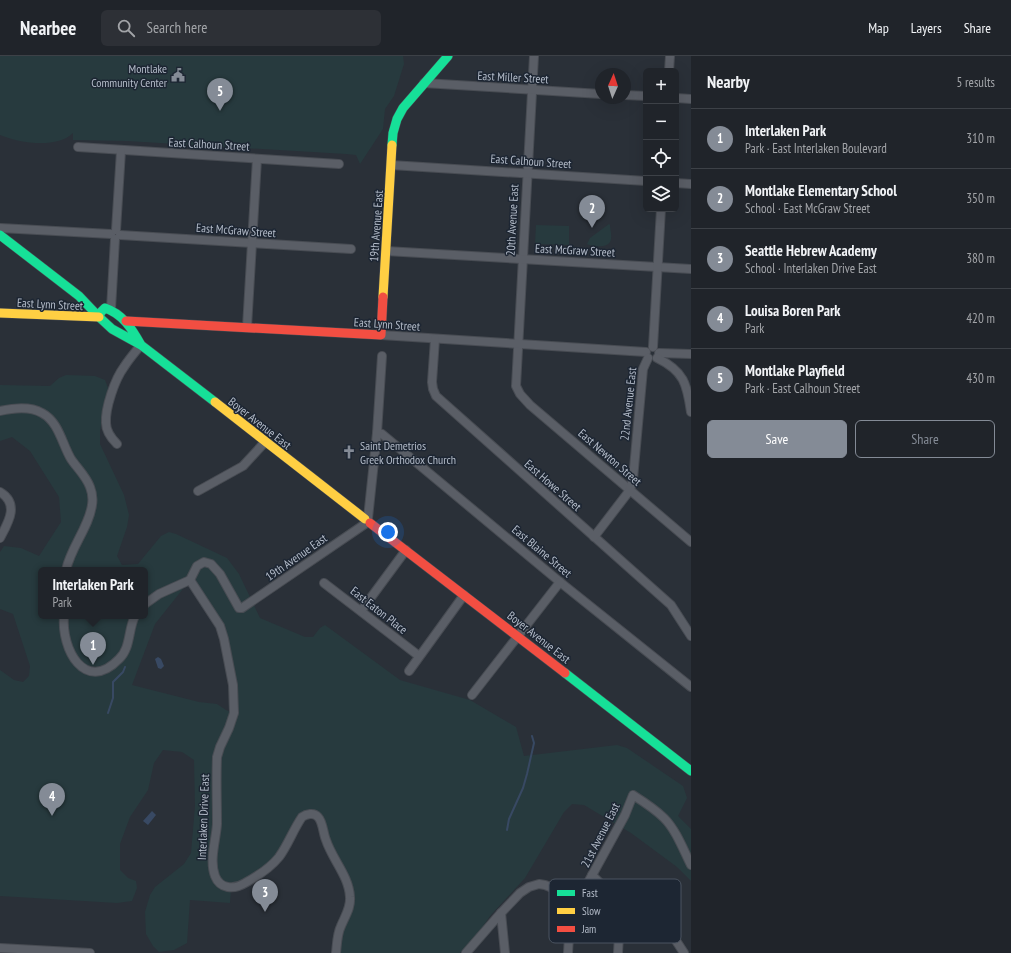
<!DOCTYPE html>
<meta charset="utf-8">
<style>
body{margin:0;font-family:"PT Sans Narrow",sans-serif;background:#2d3036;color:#f1f3f6}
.controls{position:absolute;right:12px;top:12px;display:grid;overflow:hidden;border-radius:6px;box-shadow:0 4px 16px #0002}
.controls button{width:36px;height:36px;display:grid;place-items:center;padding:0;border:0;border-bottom:1px solid #3d4147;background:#20242a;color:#f1f3f6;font:20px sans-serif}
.compass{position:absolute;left:595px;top:12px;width:36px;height:36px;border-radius:50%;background:#20242a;box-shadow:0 4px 16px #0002;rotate:3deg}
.you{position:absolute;left:388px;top:476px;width:14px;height:14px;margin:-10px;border:3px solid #fff;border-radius:50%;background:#1a73e8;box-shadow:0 0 0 6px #1a73e833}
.badge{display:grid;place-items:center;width:26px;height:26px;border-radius:50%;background:#848b96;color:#fff;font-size:13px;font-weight:700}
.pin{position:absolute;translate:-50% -33px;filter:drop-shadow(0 1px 2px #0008)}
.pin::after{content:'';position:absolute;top:21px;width:14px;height:12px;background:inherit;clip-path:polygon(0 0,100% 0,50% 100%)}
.popup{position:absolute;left:38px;top:511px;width:110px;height:52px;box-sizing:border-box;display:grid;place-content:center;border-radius:6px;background:#20242a;filter:drop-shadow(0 1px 3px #0005);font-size:13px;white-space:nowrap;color:#a2a4a8}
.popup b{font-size:15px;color:#f1f3f6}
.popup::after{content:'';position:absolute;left:50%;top:100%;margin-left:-8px;border:8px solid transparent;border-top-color:#20242a}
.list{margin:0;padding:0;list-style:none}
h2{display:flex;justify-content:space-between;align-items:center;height:52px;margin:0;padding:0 16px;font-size:17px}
h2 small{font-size:13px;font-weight:400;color:#a2a4a8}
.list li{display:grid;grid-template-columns:26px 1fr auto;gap:12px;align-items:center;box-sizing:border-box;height:60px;padding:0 16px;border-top:1px solid #3d4147}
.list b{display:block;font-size:15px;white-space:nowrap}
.list p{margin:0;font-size:13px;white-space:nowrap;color:#a2a4a8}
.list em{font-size:13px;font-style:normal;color:#a2a4a8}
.actions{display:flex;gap:8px;padding:12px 16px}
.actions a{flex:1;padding:9px 0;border:1px solid #848b96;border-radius:6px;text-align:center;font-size:14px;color:#848b96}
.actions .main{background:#848b96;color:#fff}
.icon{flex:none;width:22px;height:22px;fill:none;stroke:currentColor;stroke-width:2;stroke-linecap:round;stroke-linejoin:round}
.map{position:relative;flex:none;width:691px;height:897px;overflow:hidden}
header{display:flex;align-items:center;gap:24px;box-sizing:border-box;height:56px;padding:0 20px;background:#20242a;border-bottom:1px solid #3d4147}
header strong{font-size:19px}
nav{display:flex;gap:22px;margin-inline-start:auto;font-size:14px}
.search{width:280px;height:36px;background:#2d3036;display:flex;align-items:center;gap:10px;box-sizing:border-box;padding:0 14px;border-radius:6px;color:#a2a4a8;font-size:15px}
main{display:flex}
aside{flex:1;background:#20242a}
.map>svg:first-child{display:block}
</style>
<header>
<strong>Nearbee</strong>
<div class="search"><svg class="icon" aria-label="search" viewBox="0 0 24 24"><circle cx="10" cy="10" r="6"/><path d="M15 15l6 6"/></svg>Search here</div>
<nav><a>Map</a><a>Layers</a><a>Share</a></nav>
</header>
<main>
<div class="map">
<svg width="691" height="897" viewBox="0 0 691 897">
<rect width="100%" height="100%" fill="#2a3038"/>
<g fill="#273a3e" fill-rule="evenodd">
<path d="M0 0H403L404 8 394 40 385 53 383 73 360 108 356 99 346 98 127 85 73 84V77C57 93 19 87 0 79Z"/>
<path d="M609 168 610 169C610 173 612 179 611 183 610 193 593 191 587 188L590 182Z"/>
<path d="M536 169 569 170V189L535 188Z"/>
<path d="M66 319 95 320 105 324 108 332 100 375V388L124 439 129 459 127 471 117 500 122 509 138 508 161 480 169 476 176 478 227 502 239 518 260 562 305 581H313L320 572 325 569 400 624 470 644 516 671 524 700 617 689 627 692 683 730 687 742 678 760 691 773V825L677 811 631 777 584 749 572 748 564 756 525 822 490 860 475 882 460 897H336L350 840 321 766 305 759 278 802 231 832 230 847 190 844 187 887 174 894 159 896 153 890 146 878 145 856 150 839 155 831 184 808 191 797 195 750 194 704 182 696 163 694 154 707 148 734 130 761 120 788V814L128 822 136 825 137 832 132 845 117 847 0 840V614L14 624 23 626 29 620 30 610 13 558 0 553V496L4 490 21 492 39 500 61 466 59 441 30 395 12 381 0 385V329L50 330 59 322ZM41 514H145V560H41ZM190 524 224 583 233 657 226 654 217 648 199 646 132 629 155 568Z"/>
</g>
<g fill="#384963">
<path d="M158 601 161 603 164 610 161 613 158 612 155 603Z"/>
<path d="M152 755 156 759 148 769 143 765Z"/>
</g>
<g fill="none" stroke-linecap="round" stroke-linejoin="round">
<g stroke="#384963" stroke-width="2">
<path d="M108 657 113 642V626L123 616 125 611"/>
<path d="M507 774 509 763 523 732 527 718 534 687 532 680"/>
</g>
<g stroke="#484c53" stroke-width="10">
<g id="street">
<path d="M534 0 516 330 520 338 530 349 691 486"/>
<path d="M669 15 670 0"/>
<path d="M424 27 601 38"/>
<path d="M625 39 646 40"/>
<path d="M676 42 691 43"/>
<path d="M78 91 339 108"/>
<path d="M391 109 646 125"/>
<path d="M676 127 691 128"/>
<path d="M0 172 111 178"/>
<path d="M116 174 121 95"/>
<path d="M120 179 351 193"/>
<path d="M386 195 691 213"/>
<path d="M111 253 115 183"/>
<path d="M247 271 257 103"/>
<path d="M381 279 646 296"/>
<path d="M435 283 432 326 433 333 436 340 671 549 691 580"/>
<path d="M653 291 661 153"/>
<path d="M659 297 691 298"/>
<path d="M657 302C684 315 687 328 691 356"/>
<path d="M0 355C13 352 30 350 42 357 59 366 62 388 71 403 77 412 86 420 90 431 92 436 93 443 92 449 89 471 71 491 66 514"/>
<path d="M377 377 382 378 560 526 691 631"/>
<path d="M117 388C111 382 106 375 106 367 105 352 115 323 124 311 129 303 135 296 141 289"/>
<path d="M198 435 243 410 265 386"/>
<path d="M0 436C20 448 8 467 0 482"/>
<path d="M368 462 377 377 382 300"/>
<path d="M594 481 630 434 633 423 643 313 648 302"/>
<path d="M190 524 220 570 224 583 233 629 234 657 229 672 220 691 217 701C216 723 217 746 217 768 216 784 209 804 215 820 220 833 234 834 245 827 256 821 271 811 279 801 288 789 293 774 302 761 306 758 314 756 318 761 323 766 323 777 326 784 332 803 349 820 350 841 351 852 345 860 341 870 337 878 337 888 336 897"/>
<path d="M324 527 419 600"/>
<path d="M145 548 159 538 190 524 197 510 204 506 211 508 220 518 239 552H242L365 468"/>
<path d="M361 555 406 494"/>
<path d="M64 560C61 593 85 638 119 603 131 592 128 573 135 560"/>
<path d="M409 615 464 539"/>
<path d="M472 639 560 526"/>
<path d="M592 819 627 854"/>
<path d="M501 857 505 897"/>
<path d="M0 892 90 897"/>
<path d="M466 897 500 858 520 837 529 831 539 828 545 829 555 833 576 849"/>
<path d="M568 897 570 863 573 854 625 759 633 739C644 746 655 753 664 762 676 774 683 793 691 809"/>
<path d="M618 897 619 879 625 855 631 850 641 849 650 851 660 860 684 897"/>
</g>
</g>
<g stroke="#484c53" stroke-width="10">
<g id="fast">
<path d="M392 89 393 77 397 63 403 52 448 0"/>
<path d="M0 179 79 240 99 261"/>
<path d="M141 289C132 273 123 258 105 252L101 256 99 261 112 273 141 289 215 346"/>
<path d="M565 617 691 715"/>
</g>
</g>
<g stroke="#484c53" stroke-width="10">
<g id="slow">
<path d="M383 241 392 89"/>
<path d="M0 257 99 261"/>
<path d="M215 346 365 463"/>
</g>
</g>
<g stroke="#484c53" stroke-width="10">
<g id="jam">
<path d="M126 265 381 279 383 241"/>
<path d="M370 467 565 617"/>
</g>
</g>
<use href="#street" stroke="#5a5e66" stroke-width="8"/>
<use href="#fast" stroke="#16e098" stroke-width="9"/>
<use href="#slow" stroke="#ffcf43" stroke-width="9"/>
<use href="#jam" stroke="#f24e42" stroke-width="9"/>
</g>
<defs>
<g id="civic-bare" transform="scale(1.08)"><path d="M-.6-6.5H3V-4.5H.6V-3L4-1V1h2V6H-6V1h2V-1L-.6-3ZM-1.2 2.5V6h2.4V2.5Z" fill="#848b96" stroke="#1d2633" stroke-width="2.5" paint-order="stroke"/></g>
<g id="church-bare" transform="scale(1.08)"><path d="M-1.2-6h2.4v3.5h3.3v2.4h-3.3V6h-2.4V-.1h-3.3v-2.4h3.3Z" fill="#848b96" stroke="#1d2633" stroke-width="2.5" paint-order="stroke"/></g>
</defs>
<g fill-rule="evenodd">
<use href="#civic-bare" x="178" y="19"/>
<use href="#church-bare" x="349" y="396"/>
</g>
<g text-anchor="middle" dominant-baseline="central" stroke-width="3" stroke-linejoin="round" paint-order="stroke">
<g font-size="12" fill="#b4bcc9" stroke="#1d2633" text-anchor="end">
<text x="167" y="12">Montlake<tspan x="167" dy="14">Community Center</tspan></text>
<text x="360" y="389" text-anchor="start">Saint Demetrios<tspan x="360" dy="14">Greek Orthodox Church</tspan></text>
</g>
<g font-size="12" fill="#b4bcc9" stroke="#1d2633">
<text transform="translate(513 21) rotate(3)">East Miller Street</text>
<text transform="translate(209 88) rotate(3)">East Calhoun Street</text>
<text transform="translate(531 105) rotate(4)">East Calhoun Street</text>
<text transform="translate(512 164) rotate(-87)">20th Avenue East</text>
<text transform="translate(376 170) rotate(-86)">19th Avenue East</text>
<text transform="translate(236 174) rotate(4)">East McGraw Street</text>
<text transform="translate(575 194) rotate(3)">East McGraw Street</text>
<text transform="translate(50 248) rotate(3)">East Lynn Street</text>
<text transform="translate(387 268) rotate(4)">East Lynn Street</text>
<text transform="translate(628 348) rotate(-84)">22nd Avenue East</text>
<text transform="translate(260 367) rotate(38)">Boyer Avenue East</text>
<text transform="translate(610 401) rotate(41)">East Newton Street</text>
<text transform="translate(553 429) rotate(41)">East Howe Street</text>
<text transform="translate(542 495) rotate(40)">East Blaine Street</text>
<text transform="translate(296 501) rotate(-35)">19th Avenue East</text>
<text transform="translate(379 554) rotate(38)">East Eaton Place</text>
<text transform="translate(539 581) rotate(38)">Boyer Avenue East</text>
<text transform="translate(203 761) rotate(-88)">Interlaken Drive East</text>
<text transform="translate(600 779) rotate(-63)">21st Avenue East</text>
</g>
</g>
<rect x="549" y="823" width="132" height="64" rx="6" fill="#1d2633" stroke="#4a5360" stroke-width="1"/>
<rect x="557" y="834" width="18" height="6" fill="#16e098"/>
<rect x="557" y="852" width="18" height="6" fill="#ffcf43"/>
<rect x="557" y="870" width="18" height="6" fill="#f24e42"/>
<g font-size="11" fill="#b4bcc9">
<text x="582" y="841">Fast</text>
<text x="582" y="859">Slow</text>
<text x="582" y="877">Jam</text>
</g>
</svg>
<div class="controls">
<button>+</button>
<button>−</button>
<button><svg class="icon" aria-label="locate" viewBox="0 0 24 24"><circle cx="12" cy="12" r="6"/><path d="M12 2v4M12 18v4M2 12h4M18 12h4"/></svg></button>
<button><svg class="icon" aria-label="layers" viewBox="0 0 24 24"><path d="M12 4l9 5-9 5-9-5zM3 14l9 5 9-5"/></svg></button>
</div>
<svg class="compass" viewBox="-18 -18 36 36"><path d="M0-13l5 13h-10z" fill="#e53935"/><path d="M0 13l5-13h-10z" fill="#a2a4a8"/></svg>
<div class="you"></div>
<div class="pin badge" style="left:93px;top:609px">1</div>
<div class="popup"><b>Interlaken Park</b>Park</div>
<div class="pin badge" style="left:592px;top:172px">2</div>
<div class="pin badge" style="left:265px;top:856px">3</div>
<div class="pin badge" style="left:52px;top:760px">4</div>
<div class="pin badge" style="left:220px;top:55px">5</div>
</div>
<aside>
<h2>Nearby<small>5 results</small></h2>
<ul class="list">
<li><span class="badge">1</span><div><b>Interlaken Park</b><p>Park · East Interlaken Boulevard</p></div><em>310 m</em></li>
<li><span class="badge">2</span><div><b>Montlake Elementary School</b><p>School · East McGraw Street</p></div><em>350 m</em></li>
<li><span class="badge">3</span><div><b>Seattle Hebrew Academy</b><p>School · Interlaken Drive East</p></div><em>380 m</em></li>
<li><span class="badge">4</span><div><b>Louisa Boren Park</b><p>Park</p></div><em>420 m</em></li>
<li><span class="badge">5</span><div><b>Montlake Playfield</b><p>Park · East Calhoun Street</p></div><em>430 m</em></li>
</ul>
<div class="actions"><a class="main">Save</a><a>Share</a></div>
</aside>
</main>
